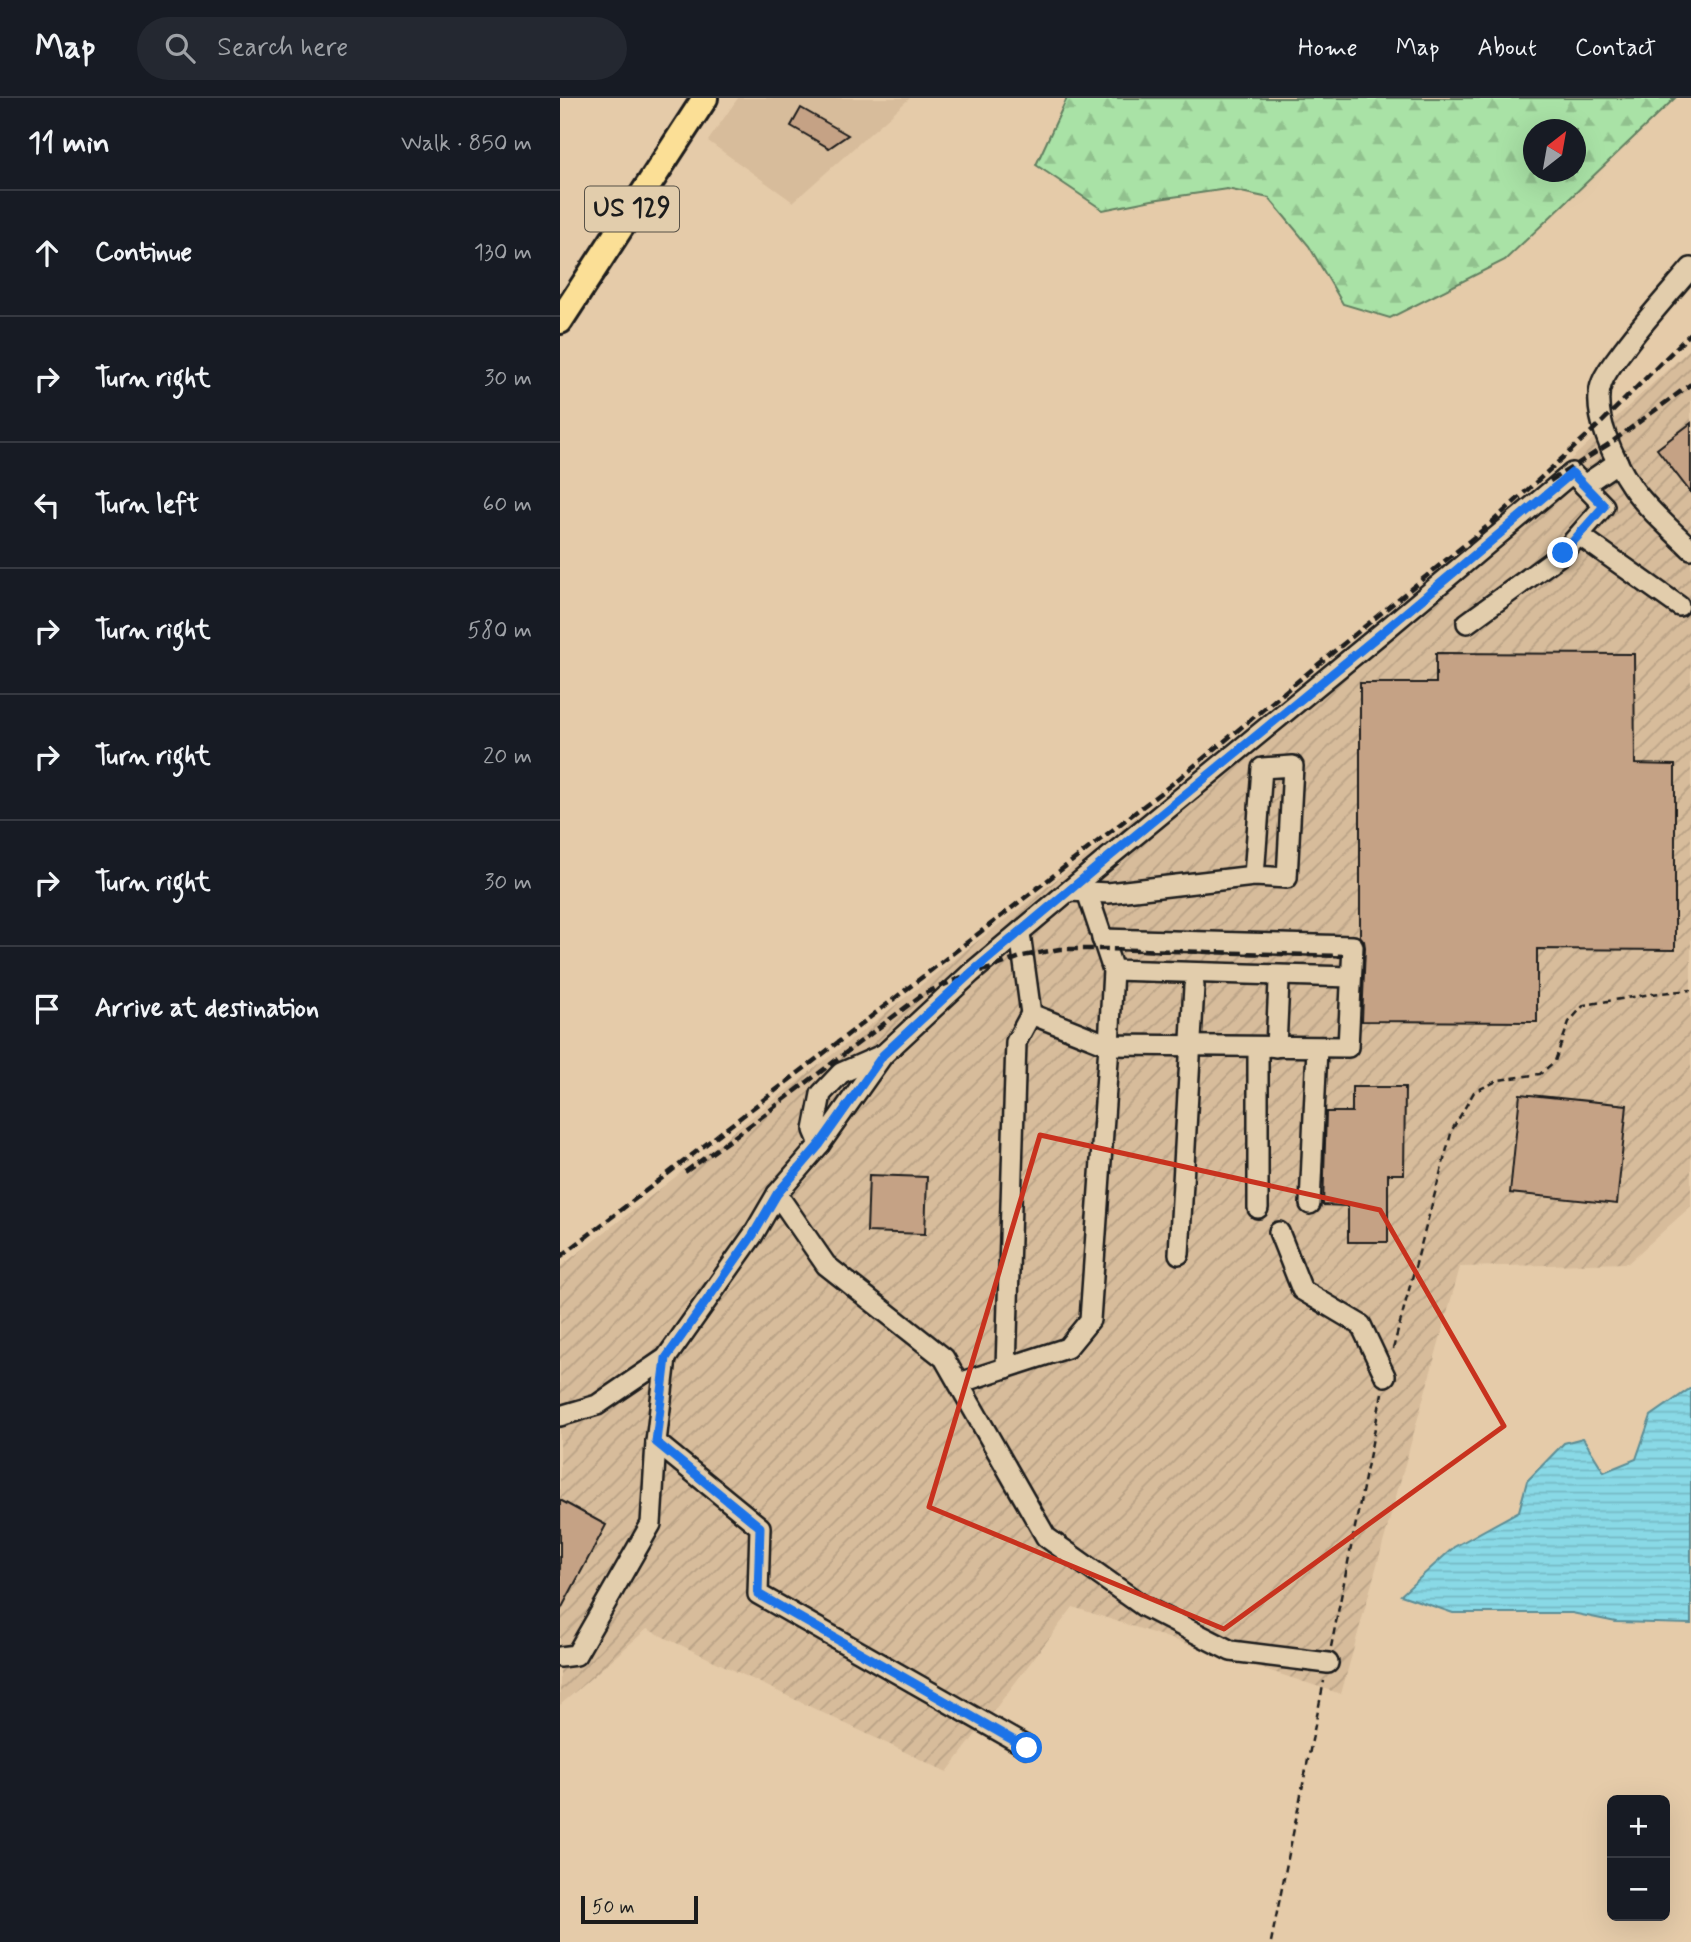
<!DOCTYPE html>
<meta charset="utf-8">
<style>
body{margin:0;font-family:Mynerve,sans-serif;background:#242831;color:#f1f3f6}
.controls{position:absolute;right:21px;bottom:21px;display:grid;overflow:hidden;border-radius:10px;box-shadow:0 7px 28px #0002}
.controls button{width:63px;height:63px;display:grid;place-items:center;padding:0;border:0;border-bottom:2px solid #363941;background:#171b24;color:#f1f3f6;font:35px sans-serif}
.compass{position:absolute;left:963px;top:21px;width:63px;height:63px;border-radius:50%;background:#171b24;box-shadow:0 7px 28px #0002;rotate:31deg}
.scale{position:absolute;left:21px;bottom:18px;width:117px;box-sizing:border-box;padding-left:7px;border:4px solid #1c1c1c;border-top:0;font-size:19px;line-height:24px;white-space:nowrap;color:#1c1c1c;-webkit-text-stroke:5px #e2cdac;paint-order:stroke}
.stop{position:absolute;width:21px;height:21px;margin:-16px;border:5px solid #1a73e8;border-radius:50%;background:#fff}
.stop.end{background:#1a73e8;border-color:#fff;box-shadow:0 2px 7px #0008}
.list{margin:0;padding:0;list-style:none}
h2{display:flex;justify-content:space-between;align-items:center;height:91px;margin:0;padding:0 28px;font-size:30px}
h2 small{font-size:23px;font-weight:400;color:#9ea1a6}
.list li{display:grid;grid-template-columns:46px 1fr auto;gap:21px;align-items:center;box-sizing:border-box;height:126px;padding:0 28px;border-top:2px solid #363941}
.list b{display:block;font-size:26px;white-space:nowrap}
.list em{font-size:23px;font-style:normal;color:#9ea1a6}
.icon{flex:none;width:38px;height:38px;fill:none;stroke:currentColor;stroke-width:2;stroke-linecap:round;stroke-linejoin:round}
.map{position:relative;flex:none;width:1131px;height:1844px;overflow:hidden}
header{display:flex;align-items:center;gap:42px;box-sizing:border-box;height:98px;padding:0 35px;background:#171b24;border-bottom:2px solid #363941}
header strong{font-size:33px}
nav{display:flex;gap:38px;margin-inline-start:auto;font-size:24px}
.search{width:490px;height:63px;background:#242831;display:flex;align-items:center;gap:18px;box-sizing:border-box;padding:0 24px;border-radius:38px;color:#9ea1a6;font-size:26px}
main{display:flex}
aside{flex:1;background:#171b24}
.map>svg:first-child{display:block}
</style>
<header>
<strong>Map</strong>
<div class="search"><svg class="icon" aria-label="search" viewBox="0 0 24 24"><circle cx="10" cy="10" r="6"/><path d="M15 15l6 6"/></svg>Search here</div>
<nav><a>Home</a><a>Map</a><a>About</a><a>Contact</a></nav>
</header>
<main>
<aside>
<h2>11 min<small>Walk · 850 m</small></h2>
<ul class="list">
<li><svg class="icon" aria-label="ahead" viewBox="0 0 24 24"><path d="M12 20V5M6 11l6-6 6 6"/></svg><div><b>Continue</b></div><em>130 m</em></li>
<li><svg class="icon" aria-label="right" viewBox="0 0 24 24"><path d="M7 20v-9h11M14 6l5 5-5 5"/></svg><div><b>Turn right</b></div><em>30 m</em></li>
<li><svg class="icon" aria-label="left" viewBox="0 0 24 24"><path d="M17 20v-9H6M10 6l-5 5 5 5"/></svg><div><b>Turn left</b></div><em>60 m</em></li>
<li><svg class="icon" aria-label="right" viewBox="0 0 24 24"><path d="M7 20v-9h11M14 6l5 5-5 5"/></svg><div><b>Turn right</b></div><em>580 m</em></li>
<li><svg class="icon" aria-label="right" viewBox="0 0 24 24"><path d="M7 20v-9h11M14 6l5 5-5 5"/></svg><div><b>Turn right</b></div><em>20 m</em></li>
<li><svg class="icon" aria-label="right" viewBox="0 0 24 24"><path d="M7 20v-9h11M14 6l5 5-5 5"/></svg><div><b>Turn right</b></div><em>30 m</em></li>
<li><svg class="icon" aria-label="arrive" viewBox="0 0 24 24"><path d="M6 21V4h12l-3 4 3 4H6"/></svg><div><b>Arrive at destination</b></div></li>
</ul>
</aside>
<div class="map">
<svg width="1131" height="1844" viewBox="0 0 1131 1844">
<defs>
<pattern id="industrial-furrows" width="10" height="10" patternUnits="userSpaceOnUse" patternTransform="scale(1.75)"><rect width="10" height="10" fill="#d7bc9b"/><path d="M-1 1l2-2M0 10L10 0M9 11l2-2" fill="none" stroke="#b8a185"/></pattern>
<pattern id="forest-firs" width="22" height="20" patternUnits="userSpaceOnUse" patternTransform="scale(1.75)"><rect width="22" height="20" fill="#a9e2a6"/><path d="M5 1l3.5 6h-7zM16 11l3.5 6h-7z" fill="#91c18e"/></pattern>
<pattern id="water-rules" width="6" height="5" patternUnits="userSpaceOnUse" patternTransform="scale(1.75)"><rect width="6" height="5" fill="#89d9e6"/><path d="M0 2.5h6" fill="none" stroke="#76bac5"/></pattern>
</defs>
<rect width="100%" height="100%" fill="#e5cba9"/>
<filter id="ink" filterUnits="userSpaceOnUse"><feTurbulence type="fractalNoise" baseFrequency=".0143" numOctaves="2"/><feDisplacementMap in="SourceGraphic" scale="14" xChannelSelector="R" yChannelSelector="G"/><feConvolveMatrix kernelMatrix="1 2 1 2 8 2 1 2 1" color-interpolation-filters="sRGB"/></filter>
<g filter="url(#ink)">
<path fill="#d7bc9b" d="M178 0H350L233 104 148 43Z"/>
<path fill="url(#industrial-furrows)" d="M1131 250V1108L1068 1165 900 1169 781 1596 513 1509 387 1674 87 1531 0 1607V1169L884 479Z"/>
<path fill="url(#forest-firs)" stroke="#627f61" stroke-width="2" fill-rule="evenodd" d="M507 0H1115L945 162 830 220 783 206 749 148 709 100 667 91 592 102 543 112 476 67ZM974 32H1016V74H974Z"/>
<path fill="url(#water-rules)" stroke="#5d8d95" stroke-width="2" d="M1131 1290V1526L1056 1524 1012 1515H893L841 1497 894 1449 959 1413 967 1383 1004 1345 1023 1340 1044 1374 1076 1361 1091 1318Z"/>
<g fill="#c5a285" stroke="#1c1c1c" stroke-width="2">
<path d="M241 10 288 37 269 50 231 28Z"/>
<path d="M1131 325V395L1097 351Z"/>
<path d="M876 555 1074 556 1075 666 1115 667V852L977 851V924L802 923 805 849 804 843 800 838V585H876Z"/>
<path d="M792 989H845L844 1076H828V1144H788V1108L763 1107 766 1014H792Z"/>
<path d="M960 996 1067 1007 1057 1106 950 1095Z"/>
<path d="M309 1077 367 1079 365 1136 307 1134Z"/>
<path d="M0 1402 46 1427 0 1513Z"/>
</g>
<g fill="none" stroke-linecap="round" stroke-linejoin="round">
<g stroke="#1c1c1c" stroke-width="24">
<g id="minor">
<path d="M1131 170C1109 196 1086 221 1066 248 1058 259 1047 271 1042 284 1030 313 1055 364 1072 389 1088 412 1111 431 1131 451"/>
<path d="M1024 387 1058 364"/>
<path d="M1019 437 1119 508"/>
<path d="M509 793 548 795 694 778 727 780 733 668 702 670 694 778"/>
<path d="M527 794 553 872 791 879"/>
<path d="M542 841 793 848 788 949 549 947 553 872"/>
<path d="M716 949 719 884"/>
<path d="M260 1046 254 1032 261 996 281 975 322 957"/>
<path d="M217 1096 266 1167 384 1260 486 1439 583 1508 671 1553 768 1565"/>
<path d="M750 1106 757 950"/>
<path d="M698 1110V949"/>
<path d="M719 1134 742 1192 801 1227 825 1278"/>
<path d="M619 1156 634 888"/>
<path d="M446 1270 456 944 471 916"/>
<path d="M399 1285 507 1250 530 1222 549 947 471 916 460 835"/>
<path d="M0 1318 37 1307 106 1260 193 1137 217 1096 260 1046 323 957 411 875 549 759 830 528 1012 375 1044 408 1003 455 907 525"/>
<path d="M96 1344 200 1429 198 1496 467 1649"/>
<path d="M0 1559 16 1557 91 1426 96 1344 106 1260"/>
</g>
</g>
<g stroke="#1c1c1c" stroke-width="30">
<path id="major" d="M0 223 145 0"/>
</g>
<g stroke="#1c1c1c" stroke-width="2.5" stroke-dasharray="7 5" stroke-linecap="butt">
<path d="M833 1251 892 1032 914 994 939 982 980 976 995 963 1009 924 1024 907 1091 896 1131 892"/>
<path d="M771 1549 822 1295"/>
<path d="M711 1844 764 1583"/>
</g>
<use href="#minor" stroke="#e2cdac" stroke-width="19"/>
<use href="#major" stroke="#fbdf96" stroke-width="24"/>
<g stroke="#1c1c1c" stroke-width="4.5" stroke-dasharray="10 5" stroke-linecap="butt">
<path d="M990 383 1049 346 1131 286"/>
<path d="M125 1074 196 1023 363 896 411 875 429 871 463 858 500 851H546L783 858"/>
<path d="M0 1159 612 686 930 426 1042 324 1131 235"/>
</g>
</g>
</g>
<g fill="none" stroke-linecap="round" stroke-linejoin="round" filter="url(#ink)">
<path stroke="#1a73e8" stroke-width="9" d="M467 1650 198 1496 200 1429 96 1344 106 1260 193 1137 217 1096 260 1046 323 957 411 875 549 759 830 528 1012 375 1044 408 1003 455"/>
</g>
<path fill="none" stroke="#c8321e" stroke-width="5" stroke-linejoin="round" d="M480 1037 820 1112 944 1328 664 1531 369 1409Z"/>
<g text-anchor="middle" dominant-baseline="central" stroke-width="7" stroke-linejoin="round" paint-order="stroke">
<rect fill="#e2cdac" stroke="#575147" stroke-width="2" x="25" y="88.5" width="94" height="45" rx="5"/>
<g font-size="26" font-weight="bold" fill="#1c1c1c">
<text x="72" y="111">US 129</text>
</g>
</g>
</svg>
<div class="controls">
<button>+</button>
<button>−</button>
</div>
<svg class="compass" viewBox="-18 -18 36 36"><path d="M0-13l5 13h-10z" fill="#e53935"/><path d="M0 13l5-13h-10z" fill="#9ea1a6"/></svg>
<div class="scale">50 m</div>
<div class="stop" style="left:467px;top:1650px"></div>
<div class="stop end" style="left:1003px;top:455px"></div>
</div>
</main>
